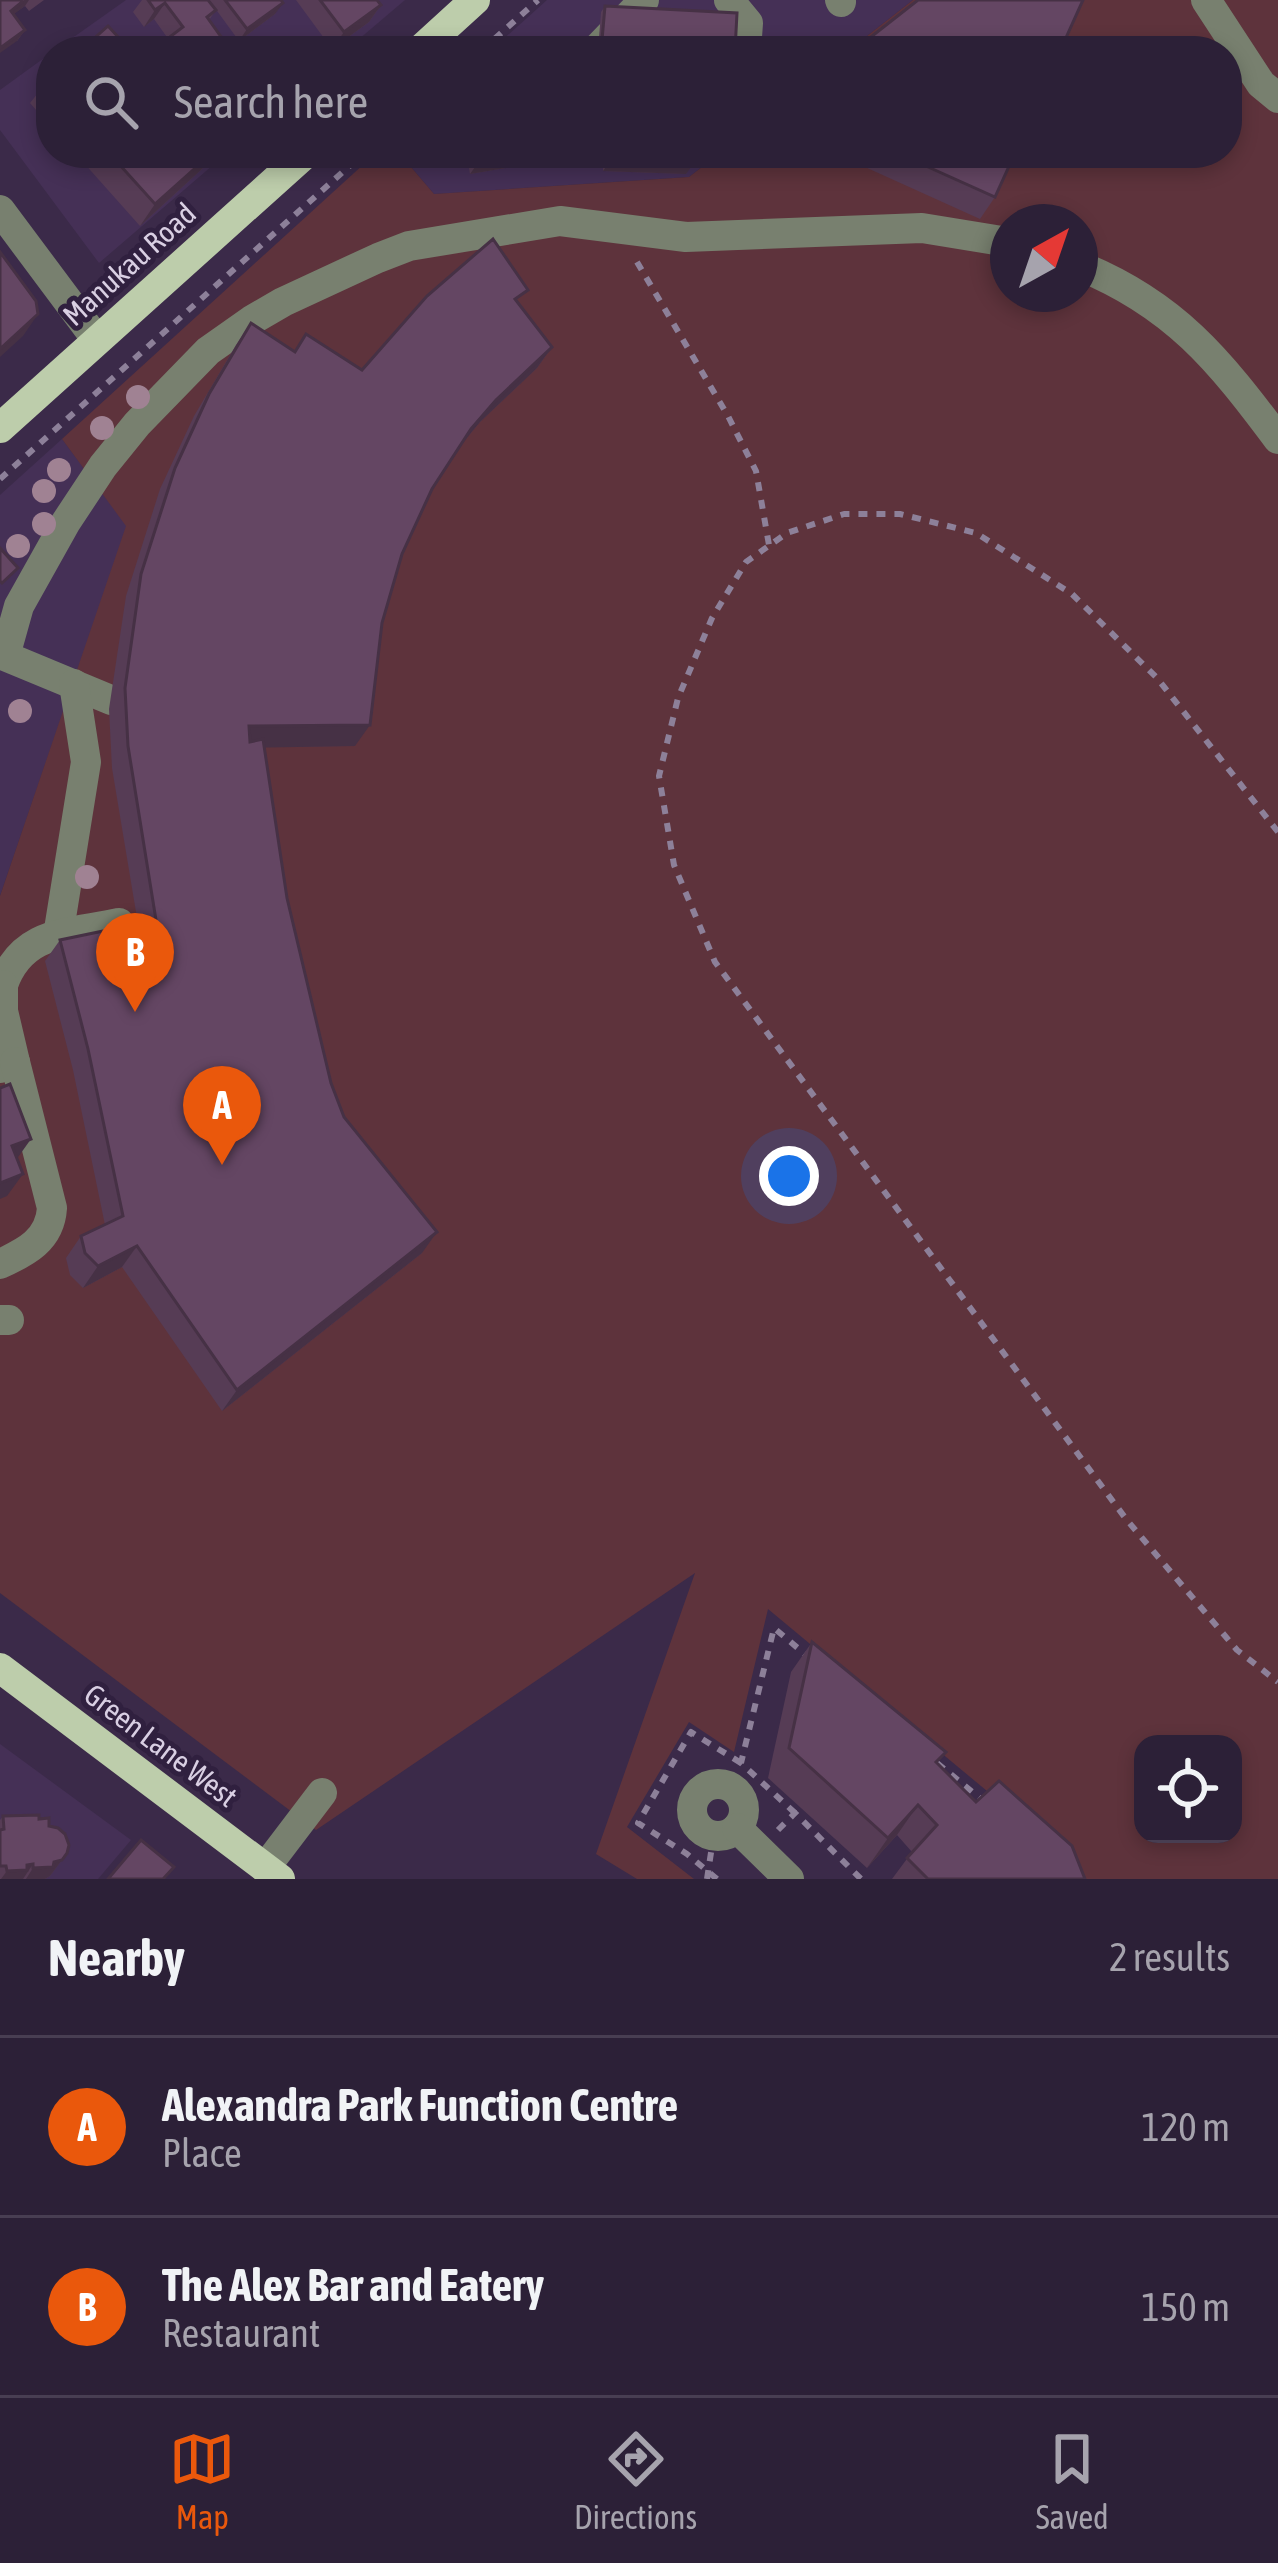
<!DOCTYPE html>
<style>
body{margin:0;font-family:"Asap Condensed",sans-serif;background:#34283f;color:#f1f3f6}
.controls{position:absolute;right:36px;bottom:36px;display:grid;overflow:hidden;border-radius:24px;box-shadow:0 6px 18px #0003}
.controls button{width:108px;height:108px;display:grid;place-items:center;padding:0;border:0;border-bottom:3px solid #483e52;background:#2c2037;color:#f1f3f6;font:60px sans-serif}
.compass{position:absolute;left:990px;top:204px;width:108px;height:108px;border-radius:50%;background:#2c2037;box-shadow:0 6px 18px #0003;rotate:40deg}
.you{position:absolute;left:789px;top:1176px;width:42px;height:42px;margin:-30px;border:9px solid #fff;border-radius:50%;background:#1a73e8;box-shadow:0 0 0 18px #1a73e833}
.badge{display:grid;place-items:center;width:78px;height:78px;border-radius:50%;background:#ea580c;color:#fff;font-size:39px;font-weight:700}
.pin{position:absolute;translate:-50% -99px;filter:drop-shadow(0 3px 6px #0008)}
.pin::after{content:'';position:absolute;top:63px;width:42px;height:36px;background:inherit;clip-path:polygon(0 0,100% 0,50% 100%)}
.list{margin:0;padding:0;list-style:none}
h2{display:flex;justify-content:space-between;align-items:center;height:156px;margin:0;padding:0 48px;font-size:51px}
h2 small{font-size:39px;font-weight:400;color:#a6a3ad}
.list li{display:grid;grid-template-columns:78px 1fr auto;gap:36px;align-items:center;box-sizing:border-box;height:180px;padding:0 48px;border-top:3px solid #483e52}
.list b{display:block;font-size:45px;white-space:nowrap}
.list p{margin:0;font-size:39px;white-space:nowrap;color:#a6a3ad}
.list em{font-size:39px;font-style:normal;color:#a6a3ad}
.icon{flex:none;width:66px;height:66px;fill:none;stroke:currentColor;stroke-width:2;stroke-linecap:round;stroke-linejoin:round}
.map{position:relative;flex:none;width:1278px;height:1879px;overflow:hidden}
.search{position:absolute;background:#2c2037;box-shadow:0 6px 18px #0003;left:36px;right:36px;top:36px;height:132px;display:flex;align-items:center;gap:30px;box-sizing:border-box;padding:0 42px;border-radius:48px;color:#a6a3ad;font-size:45px}
.sheet{height:516px;background:#2c2037}
nav{display:flex;justify-content:space-around;align-items:center;box-sizing:border-box;height:168px;border-top:3px solid #483e52;background:#2c2037;font-size:33px;color:#a6a3ad}
nav a{display:grid;justify-items:center;gap:6px}
nav .on{color:#ea580c}
.map>svg:first-child{display:block}
</style>
<div class="map">
<svg width="1278" height="1879" viewBox="0 0 1278 1879">
<rect width="100%" height="100%" fill="#3b2a49"/>
<g fill="#453056">
<path d="M126 0H405L345 51H54Z"/>
<path d="M547 0H913L848 51H490Z"/>
<path d="M51 53V153H227L99 263 0 130V90Z"/>
<path d="M399 153H720L689 177 434 194Z"/>
<path d="M62 439 127 526 0 896V495Z"/>
<path d="M0 1744 131 1840 98 1879H0Z"/>
</g>
<path fill="#5e333c" fill-rule="evenodd" d="M913 0H1278V1879H1051L999 1801 768 1609 734 1752 689 1722 627 1827 694 1879H637L596 1854 695 1573 316 1830 0 1593V896L126 526 62 439 376 153H399L434 194 689 177 720 153H1227V51H848ZM1008 222H1080V294H1008ZM1143 1744H1233V1834H1143Z"/>
<g fill="none" stroke-linecap="round" stroke-linejoin="round">
<g stroke="#8d8099" stroke-width="6" stroke-dasharray="9 9" stroke-linecap="butt">
<path d="M481 51 538 0"/>
<path d="M637 262 728 416 756 471 769 545"/>
<path d="M0 479 364 153"/>
<path d="M1278 832 1157 678 1072 594 976 533 900 514H844L787 533 746 562 712 618 678 698 659 776 674 865 715 962 1126 1519 1237 1650 1278 1682"/>
<path d="M937 1763 987 1804"/>
<path d="M795 1813 741 1763 774 1628 806 1655"/>
<path d="M778 1830 795 1813 861 1879"/>
<path d="M707 1879 712 1846"/>
<path d="M717 1879 687 1854 638 1823 691 1732 741 1763"/>
</g>
<g stroke="#78806f" stroke-width="30">
<path d="M729 0 748 23 746 51"/>
<path d="M840 0 841 2"/>
<path d="M1206 0 1261 84 1278 98"/>
<path d="M595 51 644 0"/>
<path d="M0 210 97 340"/>
<path d="M1080 266C1174 304 1219 360 1278 439"/>
<path d="M111 700 5 656 19 606 66 522 103 466 137 424 208 351 252 320 283 302 378 258 409 246 560 221 686 237 922 228 1008 242"/>
<path d="M58 936 86 762 74 684"/>
<path d="M0 985H3C22 930 69 934 119 923"/>
<path d="M0 1068 15 1062 3 1011V985"/>
<path d="M0 1264C26 1252 50 1240 52 1208L15 1062"/>
<path d="M0 1320H9"/>
<circle cx="718" cy="1810" r="26"/>
<path d="M737 1828 789 1879"/>
<path d="M265 1868 322 1793"/>
</g>
<g stroke="#bdcdab" stroke-width="30">
<path d="M419 51 475 0"/>
<path d="M0 428 306 153"/>
<path d="M0 1668 280 1879"/>
</g>
</g>
<g fill="#a08293">
<circle cx="138" cy="397" r="12"/>
<circle cx="102" cy="428" r="12"/>
<circle cx="59" cy="470" r="12"/>
<circle cx="44" cy="491" r="12"/>
<circle cx="44" cy="524" r="12"/>
<circle cx="18" cy="546" r="12"/>
<circle cx="20" cy="711" r="12"/>
<circle cx="87" cy="877" r="12"/>
</g>
<g fill="#563c55">
<path d="M0 0H44L29 11 25 6 13 14 25 30 17 41Z"/>
<path d="M142 0H208L216 10 209 20 227 45 246 51H161L169 40 154 19 144 27 133 12Z"/>
<path d="M209 0H281L275 14 239 41Z"/>
<path d="M296 0H377L381 5 369 22 332 49Z"/>
<path d="M605 6 735 51H598L601 12Z"/>
<path d="M51 77V127L30 103Z"/>
<path d="M75 153H214L202 169 140 226Z"/>
<path d="M466 153H526V154L518 166 470 174Z"/>
<path d="M603 153H694L686 174 603 171Z"/>
<path d="M834 153H1015L995 197 980 219Z"/>
<path d="M519 304 552 347 537 368 480 422 460 446 432 489 402 554 382 623 355 746 264 747 287 898 331 1083 344 1117 422 1253 222 1411 122 1267 83 1288 70 1275 66 1258 81 1236 105 1225 73 1070 45 961 60 940 138 924 112 768 109 709 126 596 160 489 194 416 236 345 251 323 294 351 306 334 362 370Z"/>
<path d="M812 1642 976 1802 1085 1879H892L912 1852 897 1835 867 1868 768 1778 791 1672Z"/>
<path d="M3 1816 39 1819 49 1826 67 1853 50 1876 45 1879H0V1820Z"/>
</g>
<g fill="#463145">
<path d="M24 0H29L25 6 3 22 11 11Z"/>
<path d="M165 3 154 19 144 27 155 10Z"/>
<path d="M283 3 275 14 239 41 247 29Z"/>
<path d="M381 5 369 22 332 49 344 32Z"/>
<path d="M25 30 17 41 0 53V48Z"/>
<path d="M212 153H214L202 169 140 226 155 204Z"/>
<path d="M526 154 518 166 470 174 478 163Z"/>
<path d="M611 160 694 163 686 174 603 171Z"/>
<path d="M38 314 23 336 0 357V349Z"/>
<path d="M552 347 537 368 480 422 456 451 471 429 496 400Z"/>
<path d="M370 725 355 746 234 748 249 726Z"/>
<path d="M31 1139 16 1160 12 1146Z"/>
<path d="M23 1174 7 1196 0 1199V1183Z"/>
<path d="M437 1232 422 1253 222 1411 237 1390Z"/>
<path d="M137 1246 122 1267 83 1288 98 1266Z"/>
<path d="M918 1805 897 1835 867 1868 888 1838Z"/>
<path d="M62 1860 50 1876 45 1879H26L33 1868Z"/>
<path d="M33 1864 23 1879H1L7 1871Z"/>
</g>
<g fill="#644663" stroke="#463145" stroke-width="3">
<path d="M0 0H21L22 2 11 11 25 30 0 48Z"/>
<path d="M148 0H208L216 10 207 17 227 45 236 38 246 51H182L171 36 183 27 165 3 155 10Z"/>
<path d="M225 0H281L283 3 247 29Z"/>
<path d="M320 0H377L381 5 344 32Z"/>
<path d="M918 0H1083L1060 51H853Z"/>
<path d="M605 6 737 13 735 51H601Z"/>
<path d="M108 26 131 51H80Z"/>
<path d="M109 153H212L155 204Z"/>
<path d="M476 153H526V154L478 163Z"/>
<path d="M611 153H694V163L611 160Z"/>
<path d="M897 153H1015L995 197Z"/>
<path d="M493 239 528 290 515 299 552 347 496 400 471 429 432 489 402 554 382 623 370 725 249 726 250 742 263 739 287 898 331 1083 344 1117 437 1232 237 1390 137 1246 98 1266 85 1253 81 1236 123 1216 88 1049 60 940 156 920 128 746 125 688 141 574 175 468 209 394 251 323 295 352 306 334 362 370 427 296Z"/>
<path d="M0 252 36 301 38 314 0 349Z"/>
<path d="M0 548 18 568 2 583 0 581Z"/>
<path d="M10 1084 31 1139 12 1146 23 1174 0 1183V1088Z"/>
<path d="M812 1642 946 1752 936 1762 976 1802 999 1781 1072 1846 1085 1879H928L907 1858 937 1825 918 1805 888 1838 789 1748Z"/>
<path d="M39 1815V1819L49 1818V1826L58 1828 65 1834 69 1845 67 1853 62 1860 54 1862 53 1867 33 1868V1864L27 1865V1870L7 1871 6 1866H0V1830L4 1829 3 1816Z"/>
<path d="M141 1840 174 1867 163 1879H108Z"/>
</g>
<g text-anchor="middle" dominant-baseline="central" stroke-width="10" stroke-linejoin="round" paint-order="stroke">
<g font-size="30" fill="#d9cfe3" stroke="#30203f">
<text transform="translate(129 264) rotate(-42)">Manukau Road</text>
<text transform="translate(161 1745) rotate(37)">Green Lane West</text>
</g>
</g>
</svg>
<div class="controls">
<button><svg class="icon" aria-label="locate" viewBox="0 0 24 24"><circle cx="12" cy="12" r="6"/><path d="M12 2v4M12 18v4M2 12h4M18 12h4"/></svg></button>
</div>
<svg class="compass" viewBox="-18 -18 36 36"><path d="M0-13l5 13h-10z" fill="#e53935"/><path d="M0 13l5-13h-10z" fill="#a6a3ad"/></svg>
<div class="you"></div>
<div class="pin badge" style="left:222px;top:1165px">A</div>
<div class="pin badge" style="left:135px;top:1012px">B</div>
<div class="search"><svg class="icon" aria-label="search" viewBox="0 0 24 24"><circle cx="10" cy="10" r="6"/><path d="M15 15l6 6"/></svg>Search here</div>
</div>
<section class="sheet">
<h2>Nearby<small>2 results</small></h2>
<ul class="list">
<li><span class="badge">A</span><div><b>Alexandra Park Function Centre</b><p>Place</p></div><em>120 m</em></li>
<li><span class="badge">B</span><div><b>The Alex Bar and Eatery</b><p>Restaurant</p></div><em>150 m</em></li>
</ul>
</section>
<nav>
<a class="on"><svg class="icon" aria-label="map" viewBox="0 0 24 24"><path d="M3 6l6-2 6 2 6-2v14l-6 2-6-2-6 2zM9 4v14M15 6v14"/></svg>Map</a>
<a><svg class="icon" aria-label="directions" viewBox="0 0 24 24"><path d="M12 3l9 9-9 9-9-9zM9 14v-3h6M13 9l2 2-2 2"/></svg>Directions</a>
<a><svg class="icon" aria-label="saved" viewBox="0 0 24 24"><path d="M7 4h10v16l-5-4-5 4z"/></svg>Saved</a>
</nav>
